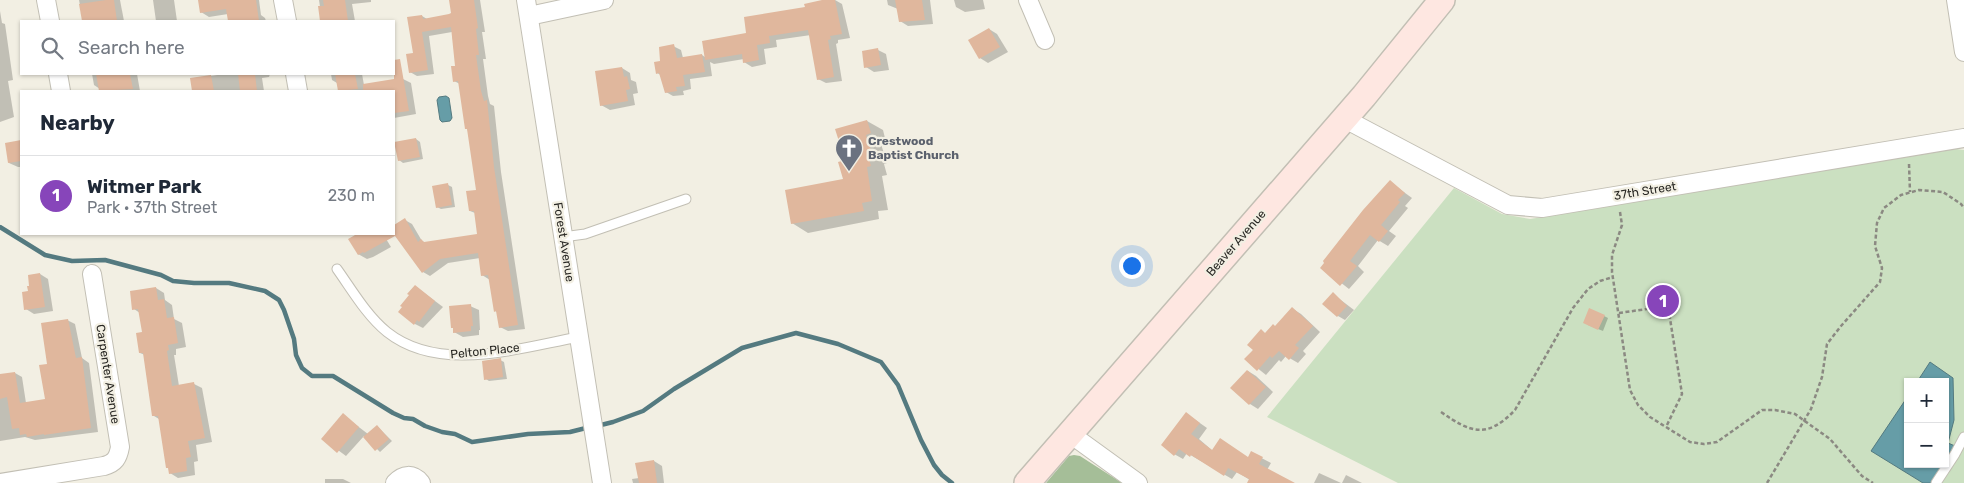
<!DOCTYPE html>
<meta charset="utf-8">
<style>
body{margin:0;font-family:Rubik,sans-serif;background:#f6f6f7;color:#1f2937}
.controls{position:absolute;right:15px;bottom:15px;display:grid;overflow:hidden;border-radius:0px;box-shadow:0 1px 4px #0004}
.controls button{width:45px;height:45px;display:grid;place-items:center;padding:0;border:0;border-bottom:1px solid #e0e1e3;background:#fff;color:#1f2937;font:25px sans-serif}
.you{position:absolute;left:1131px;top:265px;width:18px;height:18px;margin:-12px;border:4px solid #fff;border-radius:50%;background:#1a73e8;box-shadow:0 0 0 8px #1a73e833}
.badge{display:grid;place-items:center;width:32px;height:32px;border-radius:50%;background:#8745ba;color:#fff;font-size:16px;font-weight:700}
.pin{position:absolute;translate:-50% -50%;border:2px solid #fff;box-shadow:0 1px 5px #0006}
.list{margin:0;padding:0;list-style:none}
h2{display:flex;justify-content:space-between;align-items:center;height:65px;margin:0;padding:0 20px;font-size:21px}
h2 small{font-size:16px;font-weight:400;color:#747a83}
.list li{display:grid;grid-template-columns:32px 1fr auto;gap:15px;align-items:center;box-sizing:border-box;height:80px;padding:0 20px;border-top:1px solid #e0e1e3}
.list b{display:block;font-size:19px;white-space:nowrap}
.list p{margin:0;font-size:16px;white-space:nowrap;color:#747a83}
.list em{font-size:16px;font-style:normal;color:#747a83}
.icon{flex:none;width:28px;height:28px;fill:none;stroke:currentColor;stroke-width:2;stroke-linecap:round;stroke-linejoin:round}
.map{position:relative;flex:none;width:1964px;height:483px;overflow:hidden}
.search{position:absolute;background:#fff;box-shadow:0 1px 4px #0004;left:20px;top:20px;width:375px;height:55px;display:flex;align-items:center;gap:12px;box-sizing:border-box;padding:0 18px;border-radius:0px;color:#747a83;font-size:19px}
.panel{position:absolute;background:#fff;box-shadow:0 1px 4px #0004;left:20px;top:90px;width:375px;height:145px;border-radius:0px}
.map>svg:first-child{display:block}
</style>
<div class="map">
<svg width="1964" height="483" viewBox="0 0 1964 483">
<rect width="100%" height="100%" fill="#f2efe3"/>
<path fill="#cbe0c1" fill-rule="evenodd" d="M1956 149 1964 150V483H1398L1267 417 1454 188 1502 214 1530 219ZM1908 382H1945V464H1908Z"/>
<path fill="#a5be98" d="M1074 455 1080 456 1122 483H1046L1069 456Z"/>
<g fill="#669da7" stroke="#547a80">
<path d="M446 96 449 98 452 118 450 121 442 122 440 120 437 100 439 97Z"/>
<path d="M1930 362 1953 378 1954 420 1948 443 1955 446 1945 460V382H1917Z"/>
<path d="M1908 396V464H1943L1931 483H1923L1871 451Z"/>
</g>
<g fill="#0003">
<path d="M79 0H120L124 21H83Z"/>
<path d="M153 0H174L177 21H156Z"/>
<path d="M199 0H259L261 15 265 18 266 21H229L228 14 209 17 201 12Z"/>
<path d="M319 0H371V2L352 4 355 21H322Z"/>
<path d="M451 0H480L485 32H482L486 59H483L488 96 490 104 494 106 501 172 525 329 508 331 500 327 497 312 495 311 490 280 482 275 480 258 448 263 430 276 423 272 394 232V226L405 220 412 224 422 241 426 243 479 235 475 213 470 211 478 191 460 84 454 81 456 67 452 32 429 36 434 74 417 76 410 72 422 16 427 19 453 14Z"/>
<path d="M830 0H835L842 4 850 38 838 40V43L836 44 842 81 826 83 818 79 811 35 776 40 777 47 764 49 766 64 752 67 744 62V59L714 64 710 62 712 76 690 79 691 89 683 91 684 95 673 96 666 92 661 75 657 73 661 62 673 46 681 50 683 58 702 55 705 57 748 34 806 8Z"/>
<path d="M887 0H930L933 24 908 26 900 21 898 9 888 5Z"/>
<path d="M954 0H983L985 9 965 12 956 7Z"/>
<path d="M0 11 2 23 5 24 13 80 8 81 14 117 0 122Z"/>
<path d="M989 29 997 34 1008 52 988 63 980 58 970 41Z"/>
<path d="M878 50 886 54 889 70 874 72 866 67Z"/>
<path d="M622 68 630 73 631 80 636 82 638 93 633 94 635 105 610 110 601 105Z"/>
<path d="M92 74H137L140 91H100V89L94 85Z"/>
<path d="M224 74H270L269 77 262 78 264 91H193L191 79Z"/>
<path d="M331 74H362L364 85 403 79 411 83 416 114 394 118V91H339L337 83 332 80Z"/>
<path d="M867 121 883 130 886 142 881 144 887 163 884 164 887 175 882 176 888 210 878 211 879 219 808 233 792 223 844 180 846 161Z"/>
<path d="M416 139 420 142 423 159 403 163 399 160Z"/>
<path d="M21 142V167H18L9 163 6 144Z"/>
<path d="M1390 182 1412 198 1405 206 1408 208 1389 231 1396 236 1388 246 1378 240 1358 266 1364 272 1349 289 1322 268Z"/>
<path d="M448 185 452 187 455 207 441 209 437 207Z"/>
<path d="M357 234H383L391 247 373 257 367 259 358 254 350 239Z"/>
<path d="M40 274 48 279 53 311 34 314 26 309 29 293Z"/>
<path d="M415 286 443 307 423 328 415 324 403 307Z"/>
<path d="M156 288 164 293 165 300 172 305 174 319 182 323 186 347 176 349V355H174L179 386 194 384 202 388 212 442 196 445 198 461 194 462 195 475 178 478 170 473 159 419 154 416 145 355 140 353 143 333 140 313 134 309Z"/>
<path d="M1333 294 1354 310 1345 320 1338 316Z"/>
<path d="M470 306 479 310 480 330H479V335L463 337 454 332Z"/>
<path d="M1293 309 1301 314 1320 332 1303 351 1306 354 1298 363 1286 356 1281 362 1279 360 1266 375 1246 359 1266 334 1276 327Z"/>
<path d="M1604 316 1608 318 1603 331 1588 325Z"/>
<path d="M67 320 75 324 82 358 89 363 98 432 35 440 25 437 0 441V375L15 373 22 377 26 403 46 400 49 365Z"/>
<path d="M500 360 504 362 507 379 489 381 486 379Z"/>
<path d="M1248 371 1256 376 1273 392 1258 409 1250 404 1232 388Z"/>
<path d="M1187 414 1207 428 1199 439 1213 451 1249 458 1252 453 1271 463 1267 470 1293 483H1255L1237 472 1232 479 1187 453 1183 459 1174 454Z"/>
<path d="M343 415 368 434 377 426 392 441 380 452 364 436 346 456 323 439Z"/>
<path d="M654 461 662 466 664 483H633L632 479 639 478Z"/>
<path d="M1319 473 1341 483H1314Z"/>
<path d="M1346 475 1362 483H1342Z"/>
<path d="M325 479H343L351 483H325Z"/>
</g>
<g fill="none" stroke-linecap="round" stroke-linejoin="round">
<g stroke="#547a80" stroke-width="4.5">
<path d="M0 227 45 255 72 261 105 260 161 275 173 281 194 283H229L265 291 279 300 284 310 294 339 296 355 302 368 312 376H333L393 413 404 418 413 419 425 426 442 432 455 434 472 442 528 434 570 432 590 427"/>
<path d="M597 426 613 422 643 411 674 389 742 348 796 333 838 344 881 362 898 385 921 440 934 465 942 475 952 483"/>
</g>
</g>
<g fill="#e0b79d">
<path d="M106 0H114L117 21H82L79 4Z"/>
<path d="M198 0H256L259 21H228L226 9 200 13Z"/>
<path d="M323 0H345L348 21H320L318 6H324Z"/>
<path d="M449 0H474L478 28 476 29 479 55H476L481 91 484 101 487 100 494 167 518 325 499 328 496 311 494 312 488 275 481 276 478 253 440 259 422 273 395 236 364 253 363 252 358 255 348 239 357 234H394V225L405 218 418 242 421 239 424 242 477 234 474 211H469L466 191 476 190 467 129H465L458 81 453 82 451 66H455L451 27 422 32 428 70 409 73 406 54 413 53 407 17 422 15 423 19 449 14 451 13Z"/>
<path d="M822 0H835L842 34 830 36 831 39 828 40 834 77 817 80 808 30 769 36 770 43 757 45 759 60 743 63 742 54 705 60 702 41 746 33 744 17 805 7 804 4Z"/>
<path d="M895 0H922L925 20 899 22Z"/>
<path d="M989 28 1000 47 979 59 968 40Z"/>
<path d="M674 44 677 58 702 54 705 72 683 75 685 86 676 87 677 91 665 93 659 73 656 74 654 62 660 61 659 47Z"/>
<path d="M878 48 881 65 864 68 862 51Z"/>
<path d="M400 59 409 111 394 113V91H363V84L394 79V60Z"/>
<path d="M622 67 624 77 627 76 630 89 626 90 628 101 600 106 595 71Z"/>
<path d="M96 74H130L133 89 99 91Z"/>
<path d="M238 74H255L257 91H240Z"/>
<path d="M335 74H355L358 89 338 91Z"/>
<path d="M211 75 214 91H192L190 78Z"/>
<path d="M867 120 871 133 866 135 872 154 868 155 871 166 867 167 872 201 862 203 864 211 791 224 785 190 843 179 838 162 845 160 835 129Z"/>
<path d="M416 138 420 157 398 161 394 142Z"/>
<path d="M21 140V161L8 163 5 143Z"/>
<path d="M1390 180 1405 193 1398 200 1400 202 1381 225 1388 231 1379 242 1370 235 1350 261 1357 266 1340 286 1320 268 1324 263 1323 261 1363 210Z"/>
<path d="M448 183 452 205 436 208 432 186Z"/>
<path d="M40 273 45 307 24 310 22 292 28 291 27 286H29L28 275Z"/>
<path d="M415 285 435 301 419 322 417 320 414 325 398 312 402 307 400 306 409 295 407 294Z"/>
<path d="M156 287 158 300 164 299 167 318 174 317 178 343 168 345 169 350 167 351 172 386 194 382 205 438 188 441 191 457 186 458 187 471 169 474 168 468H166L158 416H152L143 353H139L136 333 142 332 138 309 132 310 130 291Z"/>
<path d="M1333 292 1347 306 1337 317 1322 304Z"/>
<path d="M471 304 473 326H471V331L453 333V328H451L449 306Z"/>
<path d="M1292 307 1313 326 1295 345 1299 348 1289 360 1279 351 1272 358 1270 356 1257 371 1244 359 1253 350 1247 345 1261 329 1265 333 1273 324 1275 326Z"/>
<path d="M1589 308 1605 315 1598 330 1583 323Z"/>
<path d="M68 319 76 358 82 357 91 428 44 435V434L27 437 26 434 20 435 19 428 12 429 7 397 0 399V374L15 372 20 403 45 399 39 365 47 364 41 323Z"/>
<path d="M501 358 503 377 484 380 482 361Z"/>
<path d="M1247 370 1266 387 1249 405 1230 388Z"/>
<path d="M1186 412 1200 423 1191 434 1212 450 1220 438 1248 457 1251 451 1263 457 1259 464 1295 483H1247L1249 479 1228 468 1224 476 1191 455 1190 457 1179 449 1174 456 1161 445Z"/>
<path d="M343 413 359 427 337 453 321 439Z"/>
<path d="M377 425 389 439 375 451 363 437Z"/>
<path d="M654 460 657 483H639L635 463Z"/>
</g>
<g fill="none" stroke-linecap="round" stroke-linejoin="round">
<g stroke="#c2bfb4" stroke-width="11">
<g id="service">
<path d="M563 237 585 234 686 199"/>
<path d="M337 269C352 290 367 316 387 332 440 374 518 348 579 337"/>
<path d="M1936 483 1955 454 1964 437"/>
</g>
</g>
<g stroke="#c2bfb4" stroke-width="20">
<g id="minor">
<path d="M46 0 50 21"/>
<path d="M283 0 287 21"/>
<path d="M526 0 602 483"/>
<path d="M1028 0 1045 40"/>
<path d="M1956 0 1964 52"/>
<path d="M529 16 604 0"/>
<path d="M58 74 61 91"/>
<path d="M295 74 298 91"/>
<path d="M1345 119 1508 205 1542 208 1964 138"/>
<path d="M1069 433 1138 483"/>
<path d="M0 483 104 466C115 463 118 458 120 447L92 274"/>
<path d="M395 483C403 474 413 473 421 483"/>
</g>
</g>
<g stroke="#c2bfb4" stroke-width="28">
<path id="secondary" d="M1027 483 1364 96 1442 0"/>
</g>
<g stroke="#8b8982" stroke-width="2.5" stroke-dasharray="4 2.5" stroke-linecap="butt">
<path d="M1909 164 1910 192"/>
<path d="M1620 212 1622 225 1612 255V272L1630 390 1638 405 1650 417 1690 442 1704 444 1717 442 1762 410H1775L1795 414 1830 439 1862 476 1873 483"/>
<path d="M1619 313 1668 306 1682 394 1666 427"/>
<path d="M1441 412C1471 433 1487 439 1515 410L1573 308 1588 289 1600 281 1613 277"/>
<path d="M1767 483 1811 409 1822 377 1827 344 1841 326 1880 282 1882 268 1875 246 1877 223 1884 208 1901 195 1919 190 1943 192 1961 204 1964 208"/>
</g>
<use href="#service" stroke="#fff" stroke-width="9"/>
<use href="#minor" stroke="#fff" stroke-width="18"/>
<use href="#secondary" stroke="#fee7e1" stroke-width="25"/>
</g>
<defs>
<g id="church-pin" transform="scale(1.4375)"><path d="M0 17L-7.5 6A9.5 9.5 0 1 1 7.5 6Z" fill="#6b7280" stroke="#f2efe3"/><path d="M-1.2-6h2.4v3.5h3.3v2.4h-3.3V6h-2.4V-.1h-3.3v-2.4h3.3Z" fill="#fff"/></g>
</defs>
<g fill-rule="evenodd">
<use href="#church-pin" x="849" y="148"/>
</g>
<g text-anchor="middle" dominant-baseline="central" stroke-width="4.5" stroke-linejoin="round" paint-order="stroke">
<g font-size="12" font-weight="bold" fill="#5b616d" stroke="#f2efe3" text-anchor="start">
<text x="868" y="141">Crestwood<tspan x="868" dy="14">Baptist Church</tspan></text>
</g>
<g font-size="12" fill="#292824" stroke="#f2efe3">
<text transform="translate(1645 191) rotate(-9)">37th Street</text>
<text transform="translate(564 242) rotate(81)">Forest Avenue</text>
<text transform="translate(1236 243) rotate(-49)">Beaver Avenue</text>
<text transform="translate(485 351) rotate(-6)">Pelton Place</text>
<text transform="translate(108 374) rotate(81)">Carpenter Avenue</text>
</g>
</g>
</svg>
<div class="controls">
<button>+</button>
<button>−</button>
</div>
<div class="you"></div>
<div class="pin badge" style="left:1663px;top:301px">1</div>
<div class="search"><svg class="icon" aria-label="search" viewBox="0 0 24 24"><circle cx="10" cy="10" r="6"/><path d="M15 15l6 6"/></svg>Search here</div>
<section class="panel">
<h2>Nearby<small></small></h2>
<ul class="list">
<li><span class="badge">1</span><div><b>Witmer Park</b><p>Park · 37th Street</p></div><em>230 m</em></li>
</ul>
</section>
</div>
